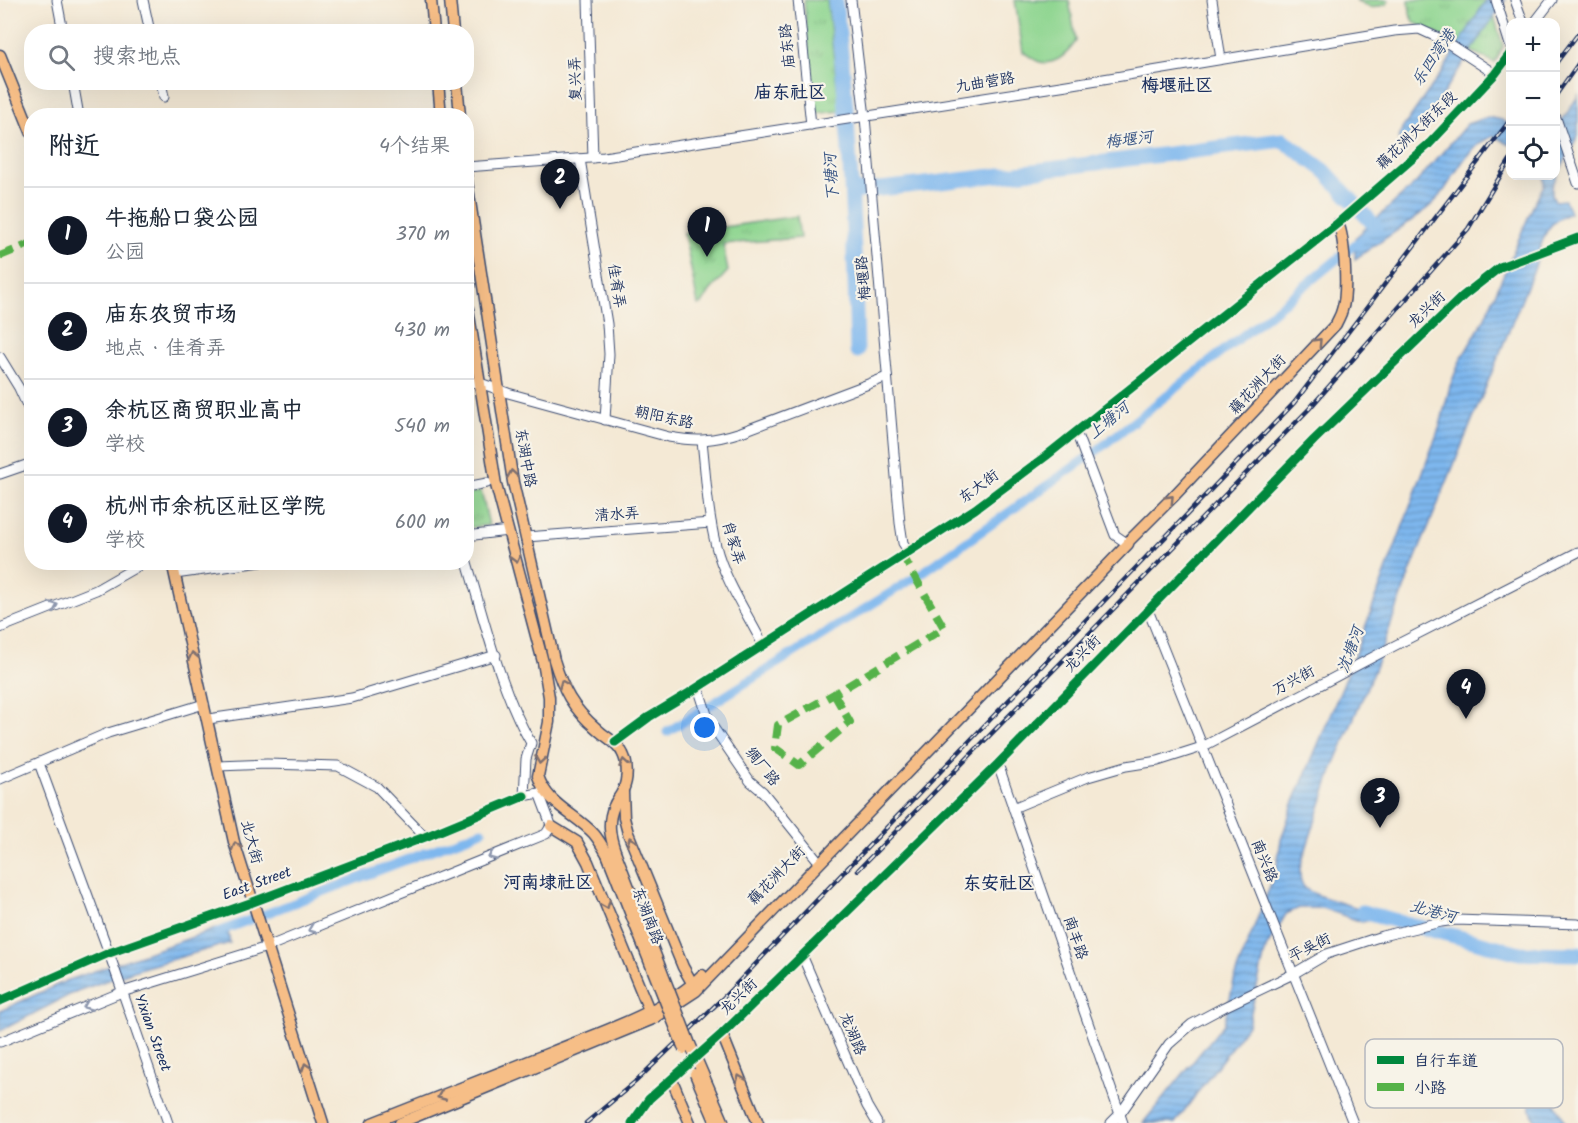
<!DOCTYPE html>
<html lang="zh">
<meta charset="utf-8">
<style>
body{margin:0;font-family:Kalam,"LXGW WenKai TC",sans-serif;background:#f2f2f3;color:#1f2937}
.controls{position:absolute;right:18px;top:18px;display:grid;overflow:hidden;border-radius:12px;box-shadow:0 6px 24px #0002}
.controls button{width:54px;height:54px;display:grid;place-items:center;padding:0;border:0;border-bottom:2px solid #e0e1e3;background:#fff;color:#1f2937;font:30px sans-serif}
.you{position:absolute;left:705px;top:728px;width:21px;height:21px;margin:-15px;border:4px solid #fff;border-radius:50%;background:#1a73e8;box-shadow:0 0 0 9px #1a73e833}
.badge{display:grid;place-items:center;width:39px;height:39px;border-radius:50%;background:#111827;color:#fff;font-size:20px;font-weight:700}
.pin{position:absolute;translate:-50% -50px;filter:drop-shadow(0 2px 3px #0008)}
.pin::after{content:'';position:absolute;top:32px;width:21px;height:18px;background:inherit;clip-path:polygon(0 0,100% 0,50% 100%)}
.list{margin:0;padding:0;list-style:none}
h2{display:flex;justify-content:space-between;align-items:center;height:78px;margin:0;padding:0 24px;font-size:26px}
h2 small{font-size:20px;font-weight:400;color:#747a83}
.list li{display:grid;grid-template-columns:39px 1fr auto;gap:18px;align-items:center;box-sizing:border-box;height:96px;padding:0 24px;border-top:2px solid #e0e1e3}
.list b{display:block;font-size:22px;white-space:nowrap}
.list p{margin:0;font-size:20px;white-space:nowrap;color:#747a83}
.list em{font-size:20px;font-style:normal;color:#747a83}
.icon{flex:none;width:33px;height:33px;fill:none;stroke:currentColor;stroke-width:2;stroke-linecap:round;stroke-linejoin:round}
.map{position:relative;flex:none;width:1578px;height:1123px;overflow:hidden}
.search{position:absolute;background:#fff;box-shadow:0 6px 24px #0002;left:24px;top:24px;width:450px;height:66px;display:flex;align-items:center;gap:15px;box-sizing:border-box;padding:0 21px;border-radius:24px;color:#747a83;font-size:22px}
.panel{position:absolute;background:#fff;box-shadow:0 6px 24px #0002;left:24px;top:108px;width:450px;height:462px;border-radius:24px}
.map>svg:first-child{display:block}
</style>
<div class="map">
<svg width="1578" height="1123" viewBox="0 0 1578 1123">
<defs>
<pattern id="park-tufts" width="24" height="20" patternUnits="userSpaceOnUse" patternTransform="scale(1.5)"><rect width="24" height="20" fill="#8ed590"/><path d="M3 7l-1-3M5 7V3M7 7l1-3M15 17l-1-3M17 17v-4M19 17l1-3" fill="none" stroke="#7ab77f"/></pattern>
<pattern id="water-rules" width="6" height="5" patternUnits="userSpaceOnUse" patternTransform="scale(1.5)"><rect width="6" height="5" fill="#7eb7ee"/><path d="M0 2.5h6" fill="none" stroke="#6695c4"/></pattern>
</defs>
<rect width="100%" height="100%" fill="#f7f3e8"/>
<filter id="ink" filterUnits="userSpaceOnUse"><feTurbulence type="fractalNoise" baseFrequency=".0167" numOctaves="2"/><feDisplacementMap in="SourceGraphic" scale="12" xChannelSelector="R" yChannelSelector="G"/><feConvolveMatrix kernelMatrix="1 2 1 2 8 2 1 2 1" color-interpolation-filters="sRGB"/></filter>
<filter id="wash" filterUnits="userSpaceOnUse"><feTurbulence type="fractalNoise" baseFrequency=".008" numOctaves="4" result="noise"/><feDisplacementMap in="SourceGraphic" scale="24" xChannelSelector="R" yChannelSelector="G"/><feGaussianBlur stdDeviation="1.35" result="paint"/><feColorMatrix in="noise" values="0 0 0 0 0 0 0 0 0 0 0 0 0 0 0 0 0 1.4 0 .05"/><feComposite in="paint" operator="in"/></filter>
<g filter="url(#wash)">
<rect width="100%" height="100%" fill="#f4e9d5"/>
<g fill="url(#park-tufts)" stroke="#548277" stroke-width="1.5">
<path d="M804 0H827L840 111 814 114Z"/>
<path d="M1409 0H1489L1503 46 1495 63 1415 23 1410 14Z"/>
<path d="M797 216 800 238 723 244 728 271 710 291 702 304 698 305 684 233Z"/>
<path d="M481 491 489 525 467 528V494Z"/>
</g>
<g fill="#8ed590" stroke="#548277" stroke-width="1.5">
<path d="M1015 0H1069L1076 41C1069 52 1056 66 1040 62 1035 61 1028 55 1023 52Z"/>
<path d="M1355 0H1389L1387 4 1372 8Z"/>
</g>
<g fill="url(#water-rules)" stroke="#4c73a6" stroke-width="1.5">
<path d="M1486 0H1505L1415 136 1406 144 1399 139 1402 129 1444 69Z"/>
<path d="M1578 96V135L1552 186V195L1555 201 1565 200 1570 213C1543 223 1542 242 1535 267L1414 562 1374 670 1333 768 1300 867C1300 875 1299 883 1306 889 1315 897 1370 911 1386 916L1362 922 1322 908H1299L1286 914 1266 948 1248 1025 1175 1123H1143L1224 1024 1236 973 1276 871 1281 840 1293 804 1350 668 1440 426 1450 386 1460 361 1484 320 1533 206 1544 185V176H1556V130Z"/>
<path d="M1488 117 1502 120 1510 126V145L1494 136C1466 145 1457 174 1440 196 1422 217 1378 242 1355 259V238L1416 183 1467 124Z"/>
<path d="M227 925 230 943 142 968 77 991 0 1031V1011L66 981Z"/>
<path d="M1557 1080 1555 1103 1566 1123H1537L1533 1117 1524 1082Z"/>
</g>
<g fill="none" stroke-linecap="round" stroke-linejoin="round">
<g stroke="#7eb7ee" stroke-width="9">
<path d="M667 732 919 575 1095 452 1279 307 1364 237"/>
<path d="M218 932 482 831"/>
</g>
<g stroke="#7eb7ee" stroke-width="15">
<path d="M835 0C850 116 854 234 857 351"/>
<path d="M852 192C996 177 1139 157 1283 140L1325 171 1376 227"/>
<path d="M1362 912 1520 953 1578 954"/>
</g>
</g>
</g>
<g filter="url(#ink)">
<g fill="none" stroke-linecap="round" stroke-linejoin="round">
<g stroke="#3c4b70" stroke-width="11">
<g id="minor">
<path d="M57 0 63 32"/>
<path d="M143 0 150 32"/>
<path d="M588 0 593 158"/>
<path d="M798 0 811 125"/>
<path d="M851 0 865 117 900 523 903 543 909 552"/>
<path d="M1212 0 1221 59"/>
<path d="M1496 0 1510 45"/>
<path d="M1515 0 1523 22"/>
<path d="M1535 22 1552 0"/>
<path d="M73 82 79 116"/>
<path d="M161 82 164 97"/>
<path d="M1556 118 1578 183"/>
<path d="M580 159 607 324 609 354 605 420"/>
<path d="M466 167 604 157 1067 85 1394 31 1419 29 1443 40 1495 74"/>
<path d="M0 357 19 388 32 416"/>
<path d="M466 382 480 383 508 393 669 437C697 442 713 441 741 432L887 377"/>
<path d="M1076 432 1115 535 1128 544"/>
<path d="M702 441C706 475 707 512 716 546 724 579 748 615 763 645"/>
<path d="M0 474 32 463"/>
<path d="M466 487 487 483"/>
<path d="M466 536 508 531"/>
<path d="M526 537 711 523"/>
<path d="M466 559C484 618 500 690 531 743L526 759 524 796"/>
<path d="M175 574 261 562"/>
<path d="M1148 610 1353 1123"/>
<path d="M0 628 96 590 145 562"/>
<path d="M698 687 709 721 750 781 763 792 816 858"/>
<path d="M208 719 352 698 496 655"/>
<path d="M615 742 649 717 689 693 975 509 1046 456 1338 223 1429 144 1495 74 1510 54"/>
<path d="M39 763 109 953 168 1123"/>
<path d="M998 764 1123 1123"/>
<path d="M218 766 267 764 338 766 377 787 425 837"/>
<path d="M0 779 108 733 204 704"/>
<path d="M1013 808 1088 777 1126 766 1158 761 1202 747 1394 646 1578 552"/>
<path d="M802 955 867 1106 877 1123"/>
<path d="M0 1001 109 953 253 902 425 837 524 796 539 793 550 822 551 826 546 834 267 947 122 992 0 1042"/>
<path d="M632 1123 649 1099 722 1034 998 764 1314 440 1463 296 1500 267 1578 238"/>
<path d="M1111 1123 1120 1114 1169 1044 1192 1024 1224 1007 1293 974 1327 954 1382 936 1441 922 1456 920 1578 924"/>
</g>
</g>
<g stroke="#3c4b70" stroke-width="13">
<g id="major">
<path d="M431 0 434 32"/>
<path d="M450 0 453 32"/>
<path d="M0 55 32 134"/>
<path d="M438 82 441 116"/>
<path d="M457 82 460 116"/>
<path d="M466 175 513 482 554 660C563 690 572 708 597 729 606 738 618 742 623 754 628 764 628 780 623 790 621 796 616 800 614 806 607 822 610 836 615 851"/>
<path d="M466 296 496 485 543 662 549 697V722L538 776C547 805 576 814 594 834 599 840 603 847 607 854"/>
<path d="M172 562 234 842 323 1123"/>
<path d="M623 792 624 818 628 833 683 967 695 988"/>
<path d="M551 826 577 842 588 862 651 1015"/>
<path d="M722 1034 758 1123"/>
<path d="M672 1080 690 1123"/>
<path d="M372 1123C432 1099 492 1076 552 1052 598 1033 667 1011 702 975"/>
<path d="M400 1123 653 1019 696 991 1128 544 1129 541 1172 498 1336 324C1338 319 1341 315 1342 310 1348 294 1345 239 1338 223"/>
</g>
</g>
<use href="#minor" stroke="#fff" stroke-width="9"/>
<use href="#major" stroke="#f6be87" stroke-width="10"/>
<g stroke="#1b2f5e" stroke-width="4.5">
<g id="rail">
<path d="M1556 63 1578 34"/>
<path d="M1556 95 1578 64"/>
<path d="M858 870 1309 409 1468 229 1510 160"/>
<path d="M586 1123 635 1082 722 999 1294 403 1510 120"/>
</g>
</g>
<use href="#rail" stroke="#f7f3e8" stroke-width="2" stroke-dasharray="7" stroke-linecap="butt"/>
<g stroke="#3c4b70" stroke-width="13" stroke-linecap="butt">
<g id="major-bridge">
<path d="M615 851 690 1044 724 1123"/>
<path d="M607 854 684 1049"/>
<path d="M695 1074 716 1123"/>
</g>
</g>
<use href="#major-bridge" stroke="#f6be87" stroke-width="10"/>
<g stroke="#55b248" stroke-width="8" stroke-dasharray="15 8" stroke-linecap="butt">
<path d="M0 256 32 243"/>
<path d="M834 694 850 722 799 765 775 748 778 725 834 694 944 628 903 556"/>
</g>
<g stroke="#f7f3e8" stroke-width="13">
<g id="cycleway">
<path d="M615 742 649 717 689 693 975 509 1046 456 1338 223 1429 144 1495 74 1510 54"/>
<path d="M0 1001 109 953 253 902 425 837 524 796"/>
<path d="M632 1123 649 1099 722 1034 998 764 1314 440 1463 296 1500 267 1578 238"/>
</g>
</g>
<use href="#cycleway" stroke="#00873e" stroke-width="9"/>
</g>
<defs><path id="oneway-chevron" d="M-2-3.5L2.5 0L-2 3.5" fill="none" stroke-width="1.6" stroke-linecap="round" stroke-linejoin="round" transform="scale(1.5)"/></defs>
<g stroke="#7e6f70">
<use href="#oneway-chevron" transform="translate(1318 342) rotate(-47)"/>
<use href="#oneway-chevron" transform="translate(512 474) rotate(-99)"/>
<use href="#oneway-chevron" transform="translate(1170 499) rotate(-46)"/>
<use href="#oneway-chevron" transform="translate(516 559) rotate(75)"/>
<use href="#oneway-chevron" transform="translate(193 656) rotate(-103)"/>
<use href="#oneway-chevron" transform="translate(563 684) rotate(-113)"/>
<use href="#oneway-chevron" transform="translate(540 760) rotate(99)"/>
<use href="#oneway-chevron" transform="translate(624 763) rotate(-100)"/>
<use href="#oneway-chevron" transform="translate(631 841) rotate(-112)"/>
<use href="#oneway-chevron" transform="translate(236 846) rotate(-106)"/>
<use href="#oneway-chevron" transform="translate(606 905) rotate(68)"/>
<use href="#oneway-chevron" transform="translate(306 1067) rotate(-108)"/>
<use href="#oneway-chevron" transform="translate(740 1079) rotate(-112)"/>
<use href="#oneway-chevron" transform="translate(441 1096) rotate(158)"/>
</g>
<g stroke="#8d97ae">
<use href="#oneway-chevron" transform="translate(54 606) rotate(-22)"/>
<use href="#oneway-chevron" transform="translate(492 856) rotate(158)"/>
<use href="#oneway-chevron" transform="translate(312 929) rotate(158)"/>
<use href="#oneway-chevron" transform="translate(87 1006) rotate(158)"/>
</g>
</g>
<g text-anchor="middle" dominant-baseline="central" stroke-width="4.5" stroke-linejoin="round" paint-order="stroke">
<g font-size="15" fill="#1b2f5e" stroke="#f7f3e8">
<text transform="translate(788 46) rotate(-96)">庙东路</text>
<text transform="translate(576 79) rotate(-92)">复兴弄</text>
<text transform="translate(985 83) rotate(-9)">九曲营路</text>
<text transform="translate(1417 131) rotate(-44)">藕花洲大街东段</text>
<text transform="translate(864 278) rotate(-95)">梅堰路</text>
<text transform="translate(616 286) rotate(81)">佳肴弄</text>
<text transform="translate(1427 310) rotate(-44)">龙兴街</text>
<text transform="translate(1258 385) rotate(-47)">藕花洲大街</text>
<text transform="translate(664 418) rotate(12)">朝阳东路</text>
<text transform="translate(525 458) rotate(80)">东湖中路</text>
<text transform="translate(979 487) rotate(-36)">东大街</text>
<text transform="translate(617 515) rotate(-4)">清水弄</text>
<text transform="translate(733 543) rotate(73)">肖家弄</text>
<text transform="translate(1083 654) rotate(-46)">龙兴街</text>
<text transform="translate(1294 681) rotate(-28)">万兴街</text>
<text transform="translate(762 767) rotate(51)">绸厂路</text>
<text transform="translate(251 842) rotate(75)">北大街</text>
<text transform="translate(1264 861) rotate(68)">南兴路</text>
<text transform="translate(777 876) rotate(-46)">藕花洲大街</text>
<text transform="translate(257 884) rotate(-20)">East Street</text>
<text transform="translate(647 916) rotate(69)">东湖南路</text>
<text transform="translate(1075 938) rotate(71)">南丰路</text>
<text transform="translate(1310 948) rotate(-27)">平吴街</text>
<text transform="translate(739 997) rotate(-44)">龙兴街</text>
<text transform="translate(152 1033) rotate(70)">Yixian Street</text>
<text transform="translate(852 1034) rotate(67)">龙湖路</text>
</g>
<g font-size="16" font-style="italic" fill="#345182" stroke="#f7f3e8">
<text transform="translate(1434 58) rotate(-56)">乐四湾港</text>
<text transform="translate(1129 140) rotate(-7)">梅堰河</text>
<text transform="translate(832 177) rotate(-94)">下塘河</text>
<text transform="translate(1109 421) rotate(-39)">上塘河</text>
<text transform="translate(1351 650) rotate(-70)">沈塘河</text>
<text transform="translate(1433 912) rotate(15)">北港河</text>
</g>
<g font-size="18" font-weight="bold" fill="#1b2f5e" stroke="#f7f3e8">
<text x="1177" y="86">梅堰社区</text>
<text x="790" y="93">庙东社区</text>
<text x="548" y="883">河南埭社区</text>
<text x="999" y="884">东安社区</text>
</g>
</g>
<rect x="1365" y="1039" width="198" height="69" rx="9" fill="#f7f3e8" stroke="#b5b8bf" stroke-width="1.5"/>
<rect x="1377" y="1056" width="27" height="8" fill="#00873e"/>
<rect x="1377" y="1083" width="27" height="8" fill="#55b248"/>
<g font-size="16" fill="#1b2f5e">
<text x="1414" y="1066">自行车道</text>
<text x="1414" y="1093">小路</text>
</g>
</svg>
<div class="controls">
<button>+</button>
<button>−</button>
<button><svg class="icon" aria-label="locate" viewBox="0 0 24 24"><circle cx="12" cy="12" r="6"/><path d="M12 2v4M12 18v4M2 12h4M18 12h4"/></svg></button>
</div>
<div class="you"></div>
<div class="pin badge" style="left:707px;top:257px">1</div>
<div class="pin badge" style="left:560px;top:209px">2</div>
<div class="pin badge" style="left:1380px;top:828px">3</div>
<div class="pin badge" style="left:1466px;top:719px">4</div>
<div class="search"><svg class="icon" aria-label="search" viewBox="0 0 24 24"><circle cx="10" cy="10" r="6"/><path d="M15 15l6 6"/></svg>搜索地点</div>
<section class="panel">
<h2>附近<small>4个结果</small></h2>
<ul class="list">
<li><span class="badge">1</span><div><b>牛拖船口袋公园</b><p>公园</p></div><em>370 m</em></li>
<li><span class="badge">2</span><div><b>庙东农贸市场</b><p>地点 · 佳肴弄</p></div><em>430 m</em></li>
<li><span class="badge">3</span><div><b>余杭区商贸职业高中</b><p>学校</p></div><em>540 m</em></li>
<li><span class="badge">4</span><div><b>杭州市余杭区社区学院</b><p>学校</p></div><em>600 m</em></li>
</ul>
</section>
</div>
